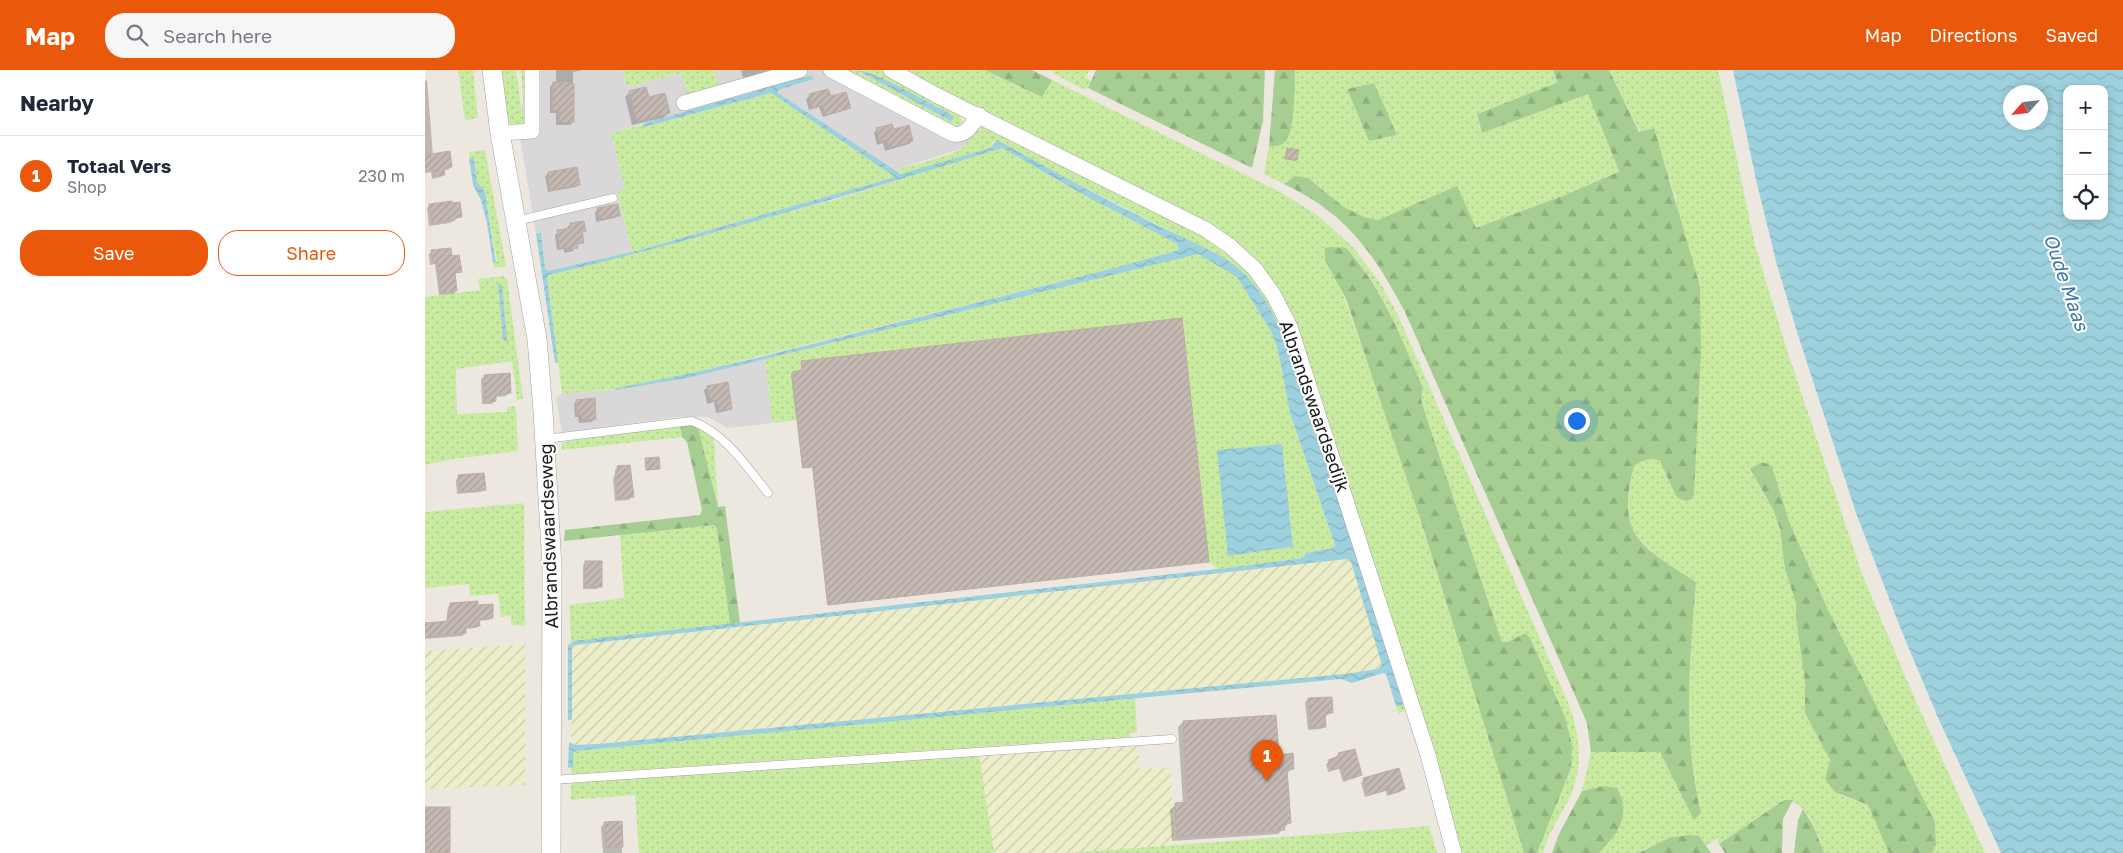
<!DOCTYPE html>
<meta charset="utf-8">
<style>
body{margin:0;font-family:"Golos Text",sans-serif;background:#f6f6f7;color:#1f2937}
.controls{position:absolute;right:15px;top:15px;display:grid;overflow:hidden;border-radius:10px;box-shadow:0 2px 8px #0003}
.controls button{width:45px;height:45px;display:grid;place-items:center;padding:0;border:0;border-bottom:1px solid #e0e1e3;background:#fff;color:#1f2937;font:25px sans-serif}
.compass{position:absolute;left:1578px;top:15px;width:45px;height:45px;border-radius:50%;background:#fff;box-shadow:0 2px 8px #0003;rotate:243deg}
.you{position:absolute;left:1151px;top:350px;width:18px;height:18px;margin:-12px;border:4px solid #fff;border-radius:50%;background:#1a73e8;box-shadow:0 0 0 8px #1a73e833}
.badge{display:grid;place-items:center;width:32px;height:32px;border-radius:50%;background:#ea580c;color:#fff;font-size:16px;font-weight:700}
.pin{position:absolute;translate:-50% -41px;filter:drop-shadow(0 1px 2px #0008)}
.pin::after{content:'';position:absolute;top:26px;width:18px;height:15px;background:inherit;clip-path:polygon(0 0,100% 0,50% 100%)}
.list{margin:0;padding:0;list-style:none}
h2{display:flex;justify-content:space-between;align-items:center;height:65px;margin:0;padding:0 20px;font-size:21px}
h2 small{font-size:16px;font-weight:400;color:#747a83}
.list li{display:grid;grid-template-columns:32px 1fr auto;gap:15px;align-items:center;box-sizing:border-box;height:80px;padding:0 20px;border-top:1px solid #e0e1e3}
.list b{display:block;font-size:19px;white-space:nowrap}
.list p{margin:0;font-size:16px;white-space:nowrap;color:#747a83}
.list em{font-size:16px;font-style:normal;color:#747a83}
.actions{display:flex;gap:10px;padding:15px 20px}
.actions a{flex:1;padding:11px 0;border:1px solid #ea580c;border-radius:20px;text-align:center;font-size:18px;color:#ea580c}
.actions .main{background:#ea580c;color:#fff}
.icon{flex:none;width:28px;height:28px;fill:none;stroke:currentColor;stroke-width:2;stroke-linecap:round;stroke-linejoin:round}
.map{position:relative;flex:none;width:1698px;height:783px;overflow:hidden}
header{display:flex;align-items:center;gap:30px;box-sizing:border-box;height:70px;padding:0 25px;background:#ea580c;color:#fff}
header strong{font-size:24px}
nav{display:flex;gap:28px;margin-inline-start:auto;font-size:18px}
.search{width:350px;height:45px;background:#f6f6f7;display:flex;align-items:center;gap:12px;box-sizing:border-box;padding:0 18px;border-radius:20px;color:#747a83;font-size:19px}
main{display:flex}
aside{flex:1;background:#fff}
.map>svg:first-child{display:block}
</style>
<header>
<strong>Map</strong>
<div class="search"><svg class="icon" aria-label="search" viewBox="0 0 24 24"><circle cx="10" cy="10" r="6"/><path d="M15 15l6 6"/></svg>Search here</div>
<nav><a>Map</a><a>Directions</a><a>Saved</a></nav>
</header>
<main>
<aside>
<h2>Nearby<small></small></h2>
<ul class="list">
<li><span class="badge">1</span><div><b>Totaal Vers</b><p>Shop</p></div><em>230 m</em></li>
</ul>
<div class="actions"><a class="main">Save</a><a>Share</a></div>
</aside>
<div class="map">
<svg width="1698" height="783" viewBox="0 0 1698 783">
<defs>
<pattern id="farmland-furrows" width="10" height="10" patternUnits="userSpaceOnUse" patternTransform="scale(1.25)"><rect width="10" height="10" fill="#ecedc9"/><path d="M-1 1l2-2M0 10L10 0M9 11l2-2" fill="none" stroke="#cacbac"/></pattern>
<pattern id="grass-dots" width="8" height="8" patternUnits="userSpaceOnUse" patternTransform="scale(1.25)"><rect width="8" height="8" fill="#c9eba1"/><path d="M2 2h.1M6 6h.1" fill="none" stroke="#acc98a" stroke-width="1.8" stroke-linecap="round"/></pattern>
<pattern id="forest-firs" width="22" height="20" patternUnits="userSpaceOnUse" patternTransform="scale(1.25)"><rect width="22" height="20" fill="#a6ce92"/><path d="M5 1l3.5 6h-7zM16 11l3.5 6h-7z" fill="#8eb07d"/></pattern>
<pattern id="water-waves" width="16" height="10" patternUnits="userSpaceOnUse" patternTransform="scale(1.25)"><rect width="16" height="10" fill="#9dd1dd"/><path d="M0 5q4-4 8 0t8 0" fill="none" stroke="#87b3bd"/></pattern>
<pattern id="building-hatch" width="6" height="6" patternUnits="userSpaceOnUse" patternTransform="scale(1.25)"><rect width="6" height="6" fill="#c5b9b3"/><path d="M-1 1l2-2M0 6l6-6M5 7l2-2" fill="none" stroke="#a99e99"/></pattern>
</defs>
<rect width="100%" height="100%" fill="#ede8df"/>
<g fill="#d9d7d7">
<path d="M104 0H198L203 17 256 3 264 27 294 18 289 0H432L528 46 552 60 544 71 535 79 470 100 353 23V20L389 9 387 5 186 63 200 120 192 122 207 182 123 201 120 198 116 163H111L93 55Z"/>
<path d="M340 287 347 353 303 358 283 347H253L137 363 131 327 137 324 193 319Z"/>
</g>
<g fill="url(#farmland-furrows)">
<path d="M922 489 926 492 956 591 957 595 953 599 920 604 173 674 149 675 146 672 147 576 150 575Z"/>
<path d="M100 574V715L0 719V581Z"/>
<path d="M713 675 715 699 745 698 750 775 644 783H569L554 685Z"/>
</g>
<g fill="url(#grass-dots)" fill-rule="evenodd">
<path d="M33 0H48L53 48 40 50Z"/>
<path d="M74 0H91L97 43 99 41 96 0H104L103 52C95 57 90 54 82 52Z"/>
<path d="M198 0H289L294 18 264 28 256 3 202 17Z"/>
<path d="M415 0H432L526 51 528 50V46L524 43 439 0H458L491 20 535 43 537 51 535 54 526 56Z"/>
<path d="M478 0H560L617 27 627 10 859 124 892 145 929 178 956 214 972 243 1142 630C1155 663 1160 697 1143 731 1134 748 1123 764 1118 783H1112L1146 698 1100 563 1083 572H1077L1000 343 996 329 998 318C977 269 959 217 921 178H915L913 211 946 302 996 451 1099 783H1036L873 264 834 197Z"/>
<path d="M627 0H664L661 8 666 11 663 18 658 19 629 4Z"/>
<path d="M870 0H1128L1132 11 1131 13 1051 44 1057 63 1163 24 1194 101 1140 125 1051 158 1031 117 953 150 939 147 919 137 894 116 863 110 859 114 839 104 844 76H852L870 11ZM949 13 972 65 944 71 922 19Z"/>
<path d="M1184 0H1293L1330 175 1362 280 1437 504 1489 627 1560 783H1507L1511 775 1510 752 1403 540 1364 451 1348 400 1337 392 1325 400 1348 439 1355 459 1360 499 1371 533V548L1380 612V643L1405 690 1400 709 1418 726 1443 735 1464 783H1399C1393 764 1383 731 1359 730L1294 774 1292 769 1281 776 1274 766 1222 778 1214 783H1174L1186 771 1178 716 1157 721 1166 682H1235L1269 749 1276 743C1257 667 1265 589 1271 512 1217 476 1191 468 1209 396 1217 391 1226 386 1235 391L1249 422 1269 425 1273 322 1251 128 1228 58 1215 62Z"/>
<path d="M346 23 470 107 207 182 192 121 200 120 186 63 217 55 219 57Z"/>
<path d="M560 57 776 163 804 183 834 213 860 260 981 639 974 644 971 636 978 634 911 422 888 359 868 295 832 220 811 197 788 183 569 71 565 78 480 104 470 100C490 94 515 89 534 80 545 74 547 58 560 57Z"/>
<path d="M577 78 659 125 752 174 754 180 689 198 263 304 190 319 137 324 122 206 412 129Z"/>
<path d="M60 80 81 196 79 197 69 198 68 192 72 191 60 122C50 113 45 94 44 82Z"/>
<path d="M769 184H773L812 207 847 263 853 280 865 343 910 475 908 478 881 483 878 488 793 499 784 492 757 249 376 291 377 300 367 302 372 350 347 353 340 289Z"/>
<path d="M79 206 82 209 98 329 92 330 87 291 31 299 32 344 82 342 83 337 91 336 93 381 28 389 0 395V227L55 220 53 209Z"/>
<path d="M255 355 257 367 137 380V373L140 372 164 367Z"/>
<path d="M273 357 285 364 289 369 293 438Z"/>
<path d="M99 433 100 556 86 555V546L76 547 73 524 45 526 44 514 0 518V442Z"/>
<path d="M289 455 292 459 305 554 146 572 144 535 199 528 195 464Z"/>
<path d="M710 628 712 662 705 663V667L146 704 148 682 151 681Z"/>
<path d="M554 685 569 783H214L210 725 146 730V712Z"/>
<path d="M1004 756 1012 783H644Z"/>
</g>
<g fill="url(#forest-firs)">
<path d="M560 0H607L627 10 617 27Z"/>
<path d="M671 0H840L838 51 827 98 663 18Z"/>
<path d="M850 0H870C870 15 870 65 859 73 854 77 849 76 844 76Z"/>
<path d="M1128 0H1184L1214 62 1229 58 1230 61 1275 216 1276 281 1269 425 1266 429 1261 431 1253 428 1249 422 1235 391C1226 386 1217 391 1209 396 1190 468 1218 477 1271 512 1265 589 1257 667 1276 743L1269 750 1235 682H1166L1162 653 1153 632 980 242C948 182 922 144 859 114L870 106 883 108 919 137 939 147 953 150 1032 116 1051 158 1140 125 1193 102 1194 101 1163 24 1057 63 1052 44 1131 13 1132 11Z"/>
<path d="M949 13 972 65 944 71 922 19Z"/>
<path d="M906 177 921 178C958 218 977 269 998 318L996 329 1000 343 1077 572H1083L1100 563 1105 568 1140 647 1147 675 1146 698 1112 783H1099L996 451 921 229 900 190V178Z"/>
<path d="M262 354 273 357 293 437 300 436 315 553 305 554 292 459 289 455 139 471 140 460 275 445 277 440 262 372 257 367 255 355Z"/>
<path d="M1337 392 1345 395 1348 400 1364 451 1403 540 1510 752 1511 775 1507 783H1464L1443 735 1410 722 1400 709 1405 690 1380 643V612L1371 548V533L1360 499 1355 459 1348 439 1325 399Z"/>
<path d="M1178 716 1192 718C1207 744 1193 764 1174 783H1127L1134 764 1157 721Z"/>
<path d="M1359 730H1368L1358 749 1357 783H1300L1294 774Z"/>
<path d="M1378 739 1389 757 1399 783H1369L1373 750Z"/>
<path d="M1263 765 1274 766 1286 783H1214L1244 768Z"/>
</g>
<g fill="url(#water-waves)" fill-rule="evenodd">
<path d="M432 0C449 0 505 34 524 43L528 46V49L526 51Z"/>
<path d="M1308 0H1698V783H1576L1514 650 1477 562 1431 443 1373 265 1352 195 1331 110ZM1642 19H1679V146H1642ZM1586 22H1616V52H1586Z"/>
<path d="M387 5 389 9 353 20V23L476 104 565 78 572 70C623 98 674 126 726 152 750 165 793 181 813 198 858 236 870 307 889 361 922 451 949 543 978 634L976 636H971L961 604 958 603 927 613 916 609 151 681 148 683V697L143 698 144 672 150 675 173 674 920 604 953 599 957 595 926 492 922 489 150 575 147 576V650H143V575L149 571 801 498 878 488 881 483 908 478 910 475 865 343 853 280 847 263 812 207 773 184 262 308 190 320 191 318 263 304 339 286 689 198 754 180 752 174 659 125 577 78C427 125 277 168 124 205L122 208 133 292 130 293 111 163H116L120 198 123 201 211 181 470 107 346 23 219 57 217 55 220 53Z"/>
<path d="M44 88 49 89 52 112 60 122 71 193 68 192 62 153 56 130 48 115Z"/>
<path d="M73 214 77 215 82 271H79L78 268Z"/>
<path d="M857 374 868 479 865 477 803 486 792 380Z"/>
</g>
<g fill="#0003">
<path d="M131 0H158L148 2V52L145 55H131V43H125V16L131 13Z"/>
<path d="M316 0H346L318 8Z"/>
<path d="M2 10 8 85 26 97 23 100H18L19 104 16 107 7 109 6 102 0 103V11Z"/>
<path d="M403 20 405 28 424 37 421 40 398 47 394 37 384 40 381 29 384 26Z"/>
<path d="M205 22 244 43 238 48 207 55 200 27Z"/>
<path d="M452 59 487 71 484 74 460 81 458 73 452 75 449 63Z"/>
<path d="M862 79 871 90 870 91 859 89Z"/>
<path d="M151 99 154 114 151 117 123 122 120 107 123 103Z"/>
<path d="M5 135 36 146 25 153 4 156 2 138Z"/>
<path d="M173 139 193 145 190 148 171 152 170 142Z"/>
<path d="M146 154 160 160 156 164 158 172 151 176 148 181 139 183V179L132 180 130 165 133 162 143 160 142 157Z"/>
<path d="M7 181 26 188 36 201 29 204 31 221 29 224 14 225 10 194 5 195 4 184Z"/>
<path d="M377 292 783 492 402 535 387 397 377 398 366 304 376 302Z"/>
<path d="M60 306 84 323 81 326 70 327V331L67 334H57L56 309Z"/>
<path d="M283 317 305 338 302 341 291 343 289 332 282 334 279 320Z"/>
<path d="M152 331 170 348 167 352 154 353 153 347H150L149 334Z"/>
<path d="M221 389 233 399 221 401Z"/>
<path d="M193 397 207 427 204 430 190 431 188 408 190 406V400Z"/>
<path d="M34 406 60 419 56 422 32 424 31 410Z"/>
<path d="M161 492 176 516 172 519H158V495Z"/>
<path d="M26 534 52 537 67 547 64 550 53 551 54 555 51 558 40 559V563L37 566 0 569V554L21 553 23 537Z"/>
<path d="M883 629 906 642 903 645 898 646 899 656 896 659 883 660 880 632Z"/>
<path d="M758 652 853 686 867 699 861 704 864 753 853 764 747 771 745 740 750 735 758 734 753 657Z"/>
<path d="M914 684 936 705 933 707 918 712 914 699 903 702 901 694Z"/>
<path d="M939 709 978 719 975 722 962 726 961 721 940 727 936 713Z"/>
<path d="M195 752 197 783H178L176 757 180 753Z"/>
</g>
<g fill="url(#building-hatch)" stroke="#bfada1">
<path d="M128 12H145V14H149V52L134 53V40H127Z"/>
<path d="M221 17 224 27 240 23 245 43 212 51 204 21Z"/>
<path d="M403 19 406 26 421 22 426 38 401 45 397 35 388 38 384 24Z"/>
<path d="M467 54 469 59 484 55 488 71 464 78 461 70 455 72 451 58Z"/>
<path d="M862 78 874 80 872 90 860 88Z"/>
<path d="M25 81 27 97 19 98 20 105 9 106V99L0 101V85Z"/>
<path d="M152 97 155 115 125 120 123 102Z"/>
<path d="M27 131V133L35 132 37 147 29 148 30 150 7 153 4 134Z"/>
<path d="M193 134 195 146 174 149 172 138Z"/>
<path d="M159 151 161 161 157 162 159 173 152 174 153 178 142 180V177L135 178 132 160 146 158 145 153Z"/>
<path d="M26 178 27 186 34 185 37 202 30 203 32 221 16 223 12 192 8 193 6 180Z"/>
<path d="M757 248 784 492 403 535 388 397 378 398 367 302 377 300 376 291Z"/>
<path d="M85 303 86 323 71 324V331L60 332 59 305Z"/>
<path d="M303 312 307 339 294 341 292 330 285 331 282 316Z"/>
<path d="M170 328 171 349 157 350 156 344H152L151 330Z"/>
<path d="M234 387 235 399 221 400 220 388Z"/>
<path d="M205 395 209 427 193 429 190 404H193L192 396Z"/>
<path d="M59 403 61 420 35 422 33 405Z"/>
<rect x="160" y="491" width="17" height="26"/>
<path d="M53 531V535L68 534V548L54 549 55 556 41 557V563L0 567V553L23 551V542H25V533Z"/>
<path d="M907 627 908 643H900L901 657 886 658 883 628Z"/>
<path d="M851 645 854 685 868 683 869 699 862 700 866 753 859 754 860 760 752 767 750 733 763 732 758 651Z"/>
<path d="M930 679 937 705 920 710 917 697 906 700 903 690 914 686 913 683Z"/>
<path d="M974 698 980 719 965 724 964 719 943 725 938 708Z"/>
<rect x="0" y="737" width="25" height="46"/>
<path d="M197 751 198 777 181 778 179 752Z"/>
</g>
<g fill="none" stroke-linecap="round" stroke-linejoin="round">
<g stroke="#a2a2a2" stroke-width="9">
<g id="service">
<path d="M91 151 188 128"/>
<path d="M120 369 267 351C301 364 321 396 343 423"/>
<path d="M127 710 747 669"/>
</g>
</g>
<g stroke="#a2a2a2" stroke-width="16">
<g id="minor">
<path d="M406 0 528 64C541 67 547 54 554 45"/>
<path d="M466 0 511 25 780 159 805 176 830 199 848 224 865 257 1003 685 1029 783"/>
<path d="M259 33 375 0"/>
<path d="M75 63 107 61V0"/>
</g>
</g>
<g stroke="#a2a2a2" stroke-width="20">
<path id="tertiary" d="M67 0 75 63 112 269 118 341 127 497 126 783"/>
</g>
<use href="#service" stroke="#fff" stroke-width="8"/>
<use href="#minor" stroke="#fff" stroke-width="15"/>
<use href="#tertiary" stroke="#fff" stroke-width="19"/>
</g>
<g text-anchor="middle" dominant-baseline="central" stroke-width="4" stroke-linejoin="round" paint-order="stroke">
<g font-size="18" fill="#1b1b1b" stroke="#fff">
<text transform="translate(890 336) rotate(71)">Albrandswaardsedijk</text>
<text transform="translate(123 466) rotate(-92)">Albrandswaardseweg</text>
</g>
<g font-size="19" font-style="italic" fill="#4178a5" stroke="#fff">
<text transform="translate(1642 212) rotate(71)">Oude Maas</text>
</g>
</g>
</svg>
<div class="controls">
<button>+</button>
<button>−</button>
<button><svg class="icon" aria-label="locate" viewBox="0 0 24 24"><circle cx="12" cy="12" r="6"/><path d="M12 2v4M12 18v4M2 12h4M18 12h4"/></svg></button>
</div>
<svg class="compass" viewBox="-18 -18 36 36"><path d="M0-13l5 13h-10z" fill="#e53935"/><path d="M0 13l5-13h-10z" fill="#747a83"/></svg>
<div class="you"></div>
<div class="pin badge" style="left:842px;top:711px">1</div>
</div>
</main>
